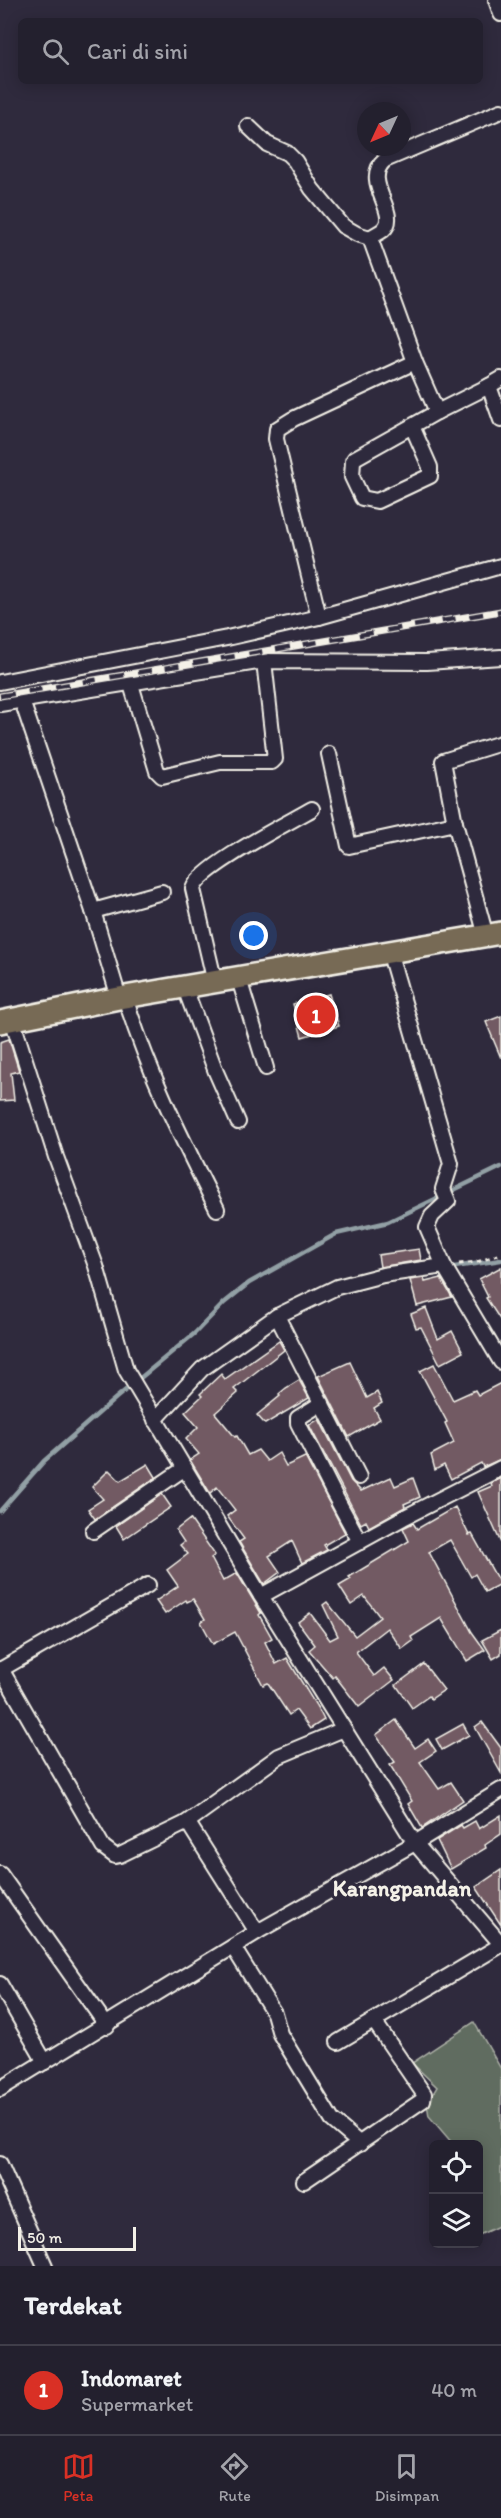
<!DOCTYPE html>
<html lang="id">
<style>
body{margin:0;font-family:Itim,sans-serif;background:#2f2d3a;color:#f1f3f6}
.controls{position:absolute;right:18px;bottom:18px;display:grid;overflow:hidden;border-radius:9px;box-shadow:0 3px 15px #0003}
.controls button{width:54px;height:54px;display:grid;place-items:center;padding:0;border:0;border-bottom:2px solid #403e4a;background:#23202e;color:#f1f3f6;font:30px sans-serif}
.compass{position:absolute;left:357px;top:102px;width:54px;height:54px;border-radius:50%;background:#23202e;box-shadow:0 3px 15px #0003;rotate:226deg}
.scale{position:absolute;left:18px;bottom:15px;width:118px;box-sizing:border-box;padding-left:6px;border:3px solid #f4f1e8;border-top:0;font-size:16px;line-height:21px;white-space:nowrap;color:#f4f1e8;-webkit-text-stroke:4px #2f2a3d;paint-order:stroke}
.you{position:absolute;left:254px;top:936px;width:21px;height:21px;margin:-15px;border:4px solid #fff;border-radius:50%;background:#1a73e8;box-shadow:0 0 0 9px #1a73e833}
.badge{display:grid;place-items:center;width:39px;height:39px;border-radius:50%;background:#d93025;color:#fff;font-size:20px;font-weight:700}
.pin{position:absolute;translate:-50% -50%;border:3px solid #fff;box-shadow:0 2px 6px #0006}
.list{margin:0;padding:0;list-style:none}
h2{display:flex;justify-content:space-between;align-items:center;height:78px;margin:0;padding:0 24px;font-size:26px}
h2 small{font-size:20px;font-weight:400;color:#a3a3aa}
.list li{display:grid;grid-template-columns:39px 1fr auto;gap:18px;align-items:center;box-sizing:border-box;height:90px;padding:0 24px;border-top:2px solid #403e4a}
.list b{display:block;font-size:22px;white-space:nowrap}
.list p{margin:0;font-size:20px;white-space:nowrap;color:#a3a3aa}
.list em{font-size:20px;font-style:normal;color:#a3a3aa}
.icon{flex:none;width:33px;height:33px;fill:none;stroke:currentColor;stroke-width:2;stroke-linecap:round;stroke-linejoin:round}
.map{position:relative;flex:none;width:501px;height:2266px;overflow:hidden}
.search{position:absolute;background:#23202e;box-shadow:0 3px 15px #0003;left:18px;right:18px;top:18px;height:66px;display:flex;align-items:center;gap:15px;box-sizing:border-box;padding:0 21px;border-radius:9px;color:#a3a3aa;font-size:22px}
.sheet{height:168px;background:#23202e}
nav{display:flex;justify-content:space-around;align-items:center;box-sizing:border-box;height:84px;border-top:2px solid #403e4a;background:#23202e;font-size:16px;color:#a3a3aa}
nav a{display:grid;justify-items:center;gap:3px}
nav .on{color:#d93025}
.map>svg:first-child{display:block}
</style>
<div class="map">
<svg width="501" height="2266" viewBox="0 0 501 2266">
<rect width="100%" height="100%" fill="#2f2a3d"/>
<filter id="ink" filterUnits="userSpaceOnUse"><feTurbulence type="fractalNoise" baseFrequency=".0167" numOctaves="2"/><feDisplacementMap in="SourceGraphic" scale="12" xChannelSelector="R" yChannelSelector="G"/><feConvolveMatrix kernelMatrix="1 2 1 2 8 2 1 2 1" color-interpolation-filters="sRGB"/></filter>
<g filter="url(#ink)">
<path fill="#606c61" stroke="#aaaea4" stroke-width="1.5" d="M474 2022 501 2069V2225L479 2235 478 2144H453L429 2116 427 2104 437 2087 412 2063Z"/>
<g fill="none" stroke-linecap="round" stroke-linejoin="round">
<g stroke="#92a0a5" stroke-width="4.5">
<path d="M448 1268 501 1260"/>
<path d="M0 1511 44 1461 116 1398 195 1333 224 1303 249 1283 336 1234 388 1222 501 1167"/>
</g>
</g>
<g fill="#725a63" stroke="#f4f1e8" stroke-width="1.5">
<path d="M329 994 339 1026 302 1037 293 1004Z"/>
<path d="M501 1016V1058L486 1022Z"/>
<path d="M9 1039 19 1071 11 1073 14 1100 0 1101V1042Z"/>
<path d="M419 1249 421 1260 380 1267 378 1255Z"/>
<path d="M501 1267V1321L486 1298 488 1297 479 1279Z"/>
<path d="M424 1278 425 1282 441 1278 452 1297 417 1306 410 1280Z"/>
<path d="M426 1308 438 1339 452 1331 463 1352 440 1364 421 1327 416 1328 411 1314Z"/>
<path d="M279 1341 284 1350 234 1389 238 1393 215 1413 235 1437 237 1436 248 1455 258 1450 267 1461 279 1453 286 1466 305 1457 345 1533 324 1545 327 1550 302 1563 292 1541 269 1556 280 1572 264 1584 239 1542 244 1539 227 1516 235 1510 217 1487 210 1493 190 1460 199 1454 186 1439 198 1427 185 1412 202 1396 200 1394 221 1374 225 1379Z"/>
<path d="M350 1362 367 1398 377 1392 382 1403 374 1408 380 1419 349 1437 318 1376Z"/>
<path d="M434 1364 453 1400 475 1390 478 1395 501 1383V1459L483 1467 481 1463 451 1479 444 1465 435 1470 431 1455 454 1443 445 1423 447 1422 420 1371Z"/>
<path d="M299 1380 309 1398 265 1424 257 1415 280 1396 279 1394 286 1388Z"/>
<path d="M319 1419 351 1481 361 1491 391 1477 395 1486 413 1478 420 1497 404 1504 405 1507 369 1527 366 1521 361 1524 309 1425Z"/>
<path d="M148 1464 156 1477 95 1519 88 1509 103 1499 92 1487 109 1470 120 1481Z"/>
<path d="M501 1478V1543L478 1492 492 1486 491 1483Z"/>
<path d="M162 1494 171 1507 124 1539 116 1526Z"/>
<path d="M455 1507 469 1535 472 1534 500 1584 485 1592 475 1574 471 1577 450 1540 429 1552 472 1632 485 1650 467 1661 441 1618 411 1637 413 1641 402 1649 387 1628 356 1652 374 1676 384 1668 394 1680 359 1707 335 1676 333 1678 309 1650 315 1645 298 1622 310 1613 330 1640 338 1636 323 1605 327 1602 355 1636 380 1617 364 1596 351 1605 339 1586 351 1579 349 1577 409 1541 403 1528 413 1523 417 1529Z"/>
<path d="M190 1519 215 1555 211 1558 223 1581 237 1573 261 1613 259 1615 272 1638 265 1642 276 1664 287 1658 320 1712 324 1720 310 1729 296 1710 289 1715 268 1683 263 1685 235 1632 213 1644 201 1622 205 1619 193 1599 187 1602 186 1600 165 1614 156 1601 178 1586 167 1570 188 1554 180 1545 184 1542 176 1530Z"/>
<path d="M501 1630V1654L493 1659 482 1640Z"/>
<path d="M424 1664 444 1690 431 1699 429 1696 412 1708 396 1685Z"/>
<path d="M396 1720 415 1748 428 1739 436 1751 420 1762 439 1789 451 1782 463 1800 422 1828 408 1804 412 1801 390 1765 395 1762 376 1735Z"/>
<path d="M482 1722 501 1748V1773L475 1727Z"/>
<path d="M463 1724 469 1735 442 1750 436 1739Z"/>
<path d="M501 1815V1834L485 1845 486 1848 451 1869 437 1840 461 1825 463 1828 475 1821 479 1829Z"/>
<path d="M501 1870V1925L476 1887Z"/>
</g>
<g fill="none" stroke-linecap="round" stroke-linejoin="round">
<g stroke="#f4f1e8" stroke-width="18">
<g id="minor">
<path d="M496 0 501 14"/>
<path d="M248 126 267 144 287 153 295 161 312 189 343 226 357 234 370 238"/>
<path d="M501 379 489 386 501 420"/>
<path d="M437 412 415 362 370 238C374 235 379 233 383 230 402 214 360 181 385 160L501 111"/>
<path d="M412 426 430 467V476L377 501 362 498 352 477 353 461 355 458 437 412 489 386"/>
<path d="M319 617 276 439 277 429 293 419 415 362"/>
<path d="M130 681 157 771 162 776 220 762H272L275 759 264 661"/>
<path d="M0 682 227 638 319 617 501 566"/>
<path d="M22 701 93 911 119 998"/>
<path d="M0 704 264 661 427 662 501 657"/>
<path d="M329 754 349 846 455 823 486 936"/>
<path d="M455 823 443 761 501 743"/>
<path d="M93 911 162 892"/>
<path d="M389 951 451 1164 443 1189 448 1201 432 1216 427 1227 444 1266 501 1362"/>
<path d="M239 979 266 1068"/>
<path d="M215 983 193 889C200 867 288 823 312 809"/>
<path d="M185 988 216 1072 238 1122"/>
<path d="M125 997C148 1072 182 1139 217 1209"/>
<path d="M12 1019 56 1157 96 1266 126 1370 261 1596 415 1843 501 1944"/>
<path d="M277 1316 359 1477"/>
<path d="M322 1403 298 1418V1423L334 1494 360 1542"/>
<path d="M155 1420 202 1369 277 1316 337 1287 383 1275 444 1266"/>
<path d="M93 1531 185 1468"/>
<path d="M261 1596 403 1518 501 1468"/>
<path d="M1 1669 103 1847 115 1856 120 1855 186 1823 190 1826 257 1932"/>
<path d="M0 1670 148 1585"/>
<path d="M186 1823 279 1756 344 1729"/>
<path d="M0 1874 107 2026"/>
<path d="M233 1947 274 2013 280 2034 332 2120 360 2144"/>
<path d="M0 1984 45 2062"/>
<path d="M338 2042 501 1945"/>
<path d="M0 2089 257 1932 415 1843 501 1790"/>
<path d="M0 2164 45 2266"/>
<path d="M304 2181 423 2100 424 2094 374 2021"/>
</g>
</g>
<g stroke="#f4f1e8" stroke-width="26">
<path id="trunk" d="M0 1022 119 998 501 933"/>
</g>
<path stroke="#f4f1e8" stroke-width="3" stroke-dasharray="4.5 4.5" stroke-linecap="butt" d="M459 1264 477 1262 501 1254"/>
<use href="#minor" stroke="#2f2a3d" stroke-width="14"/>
<use href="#trunk" stroke="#776a54" stroke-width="21"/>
<g stroke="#f4f1e8" stroke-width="7">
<path id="rail" d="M0 696 501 611"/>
</g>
<use href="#rail" stroke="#2f2a3d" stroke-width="4.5" stroke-dasharray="14" stroke-linecap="butt"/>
</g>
</g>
<g text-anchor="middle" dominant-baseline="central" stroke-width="6" stroke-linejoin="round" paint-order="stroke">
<g font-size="22" font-weight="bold" fill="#f4f1e8" stroke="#2f2a3d">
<text x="402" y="1888">Karangpandan</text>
</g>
</g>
</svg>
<div class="controls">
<button><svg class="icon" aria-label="locate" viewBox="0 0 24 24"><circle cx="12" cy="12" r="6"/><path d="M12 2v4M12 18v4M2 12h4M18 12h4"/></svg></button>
<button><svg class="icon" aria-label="layers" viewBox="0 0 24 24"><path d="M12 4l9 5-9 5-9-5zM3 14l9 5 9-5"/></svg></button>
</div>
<svg class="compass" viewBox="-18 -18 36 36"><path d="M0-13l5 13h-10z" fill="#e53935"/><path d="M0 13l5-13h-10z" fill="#a3a3aa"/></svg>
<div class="scale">50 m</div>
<div class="you"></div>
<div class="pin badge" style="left:316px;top:1015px">1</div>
<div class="search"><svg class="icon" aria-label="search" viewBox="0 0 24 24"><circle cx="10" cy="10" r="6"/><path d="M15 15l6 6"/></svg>Cari di sini</div>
</div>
<section class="sheet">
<h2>Terdekat<small></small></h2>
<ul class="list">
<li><span class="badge">1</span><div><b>Indomaret</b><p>Supermarket</p></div><em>40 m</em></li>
</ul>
</section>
<nav>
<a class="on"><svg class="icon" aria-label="map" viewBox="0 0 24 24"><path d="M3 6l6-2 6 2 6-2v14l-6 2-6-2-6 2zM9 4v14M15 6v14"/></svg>Peta</a>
<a><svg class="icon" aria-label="directions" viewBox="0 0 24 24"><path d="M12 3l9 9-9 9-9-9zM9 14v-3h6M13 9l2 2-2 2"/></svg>Rute</a>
<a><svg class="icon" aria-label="saved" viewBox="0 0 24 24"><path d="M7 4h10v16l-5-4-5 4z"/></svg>Disimpan</a>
</nav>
